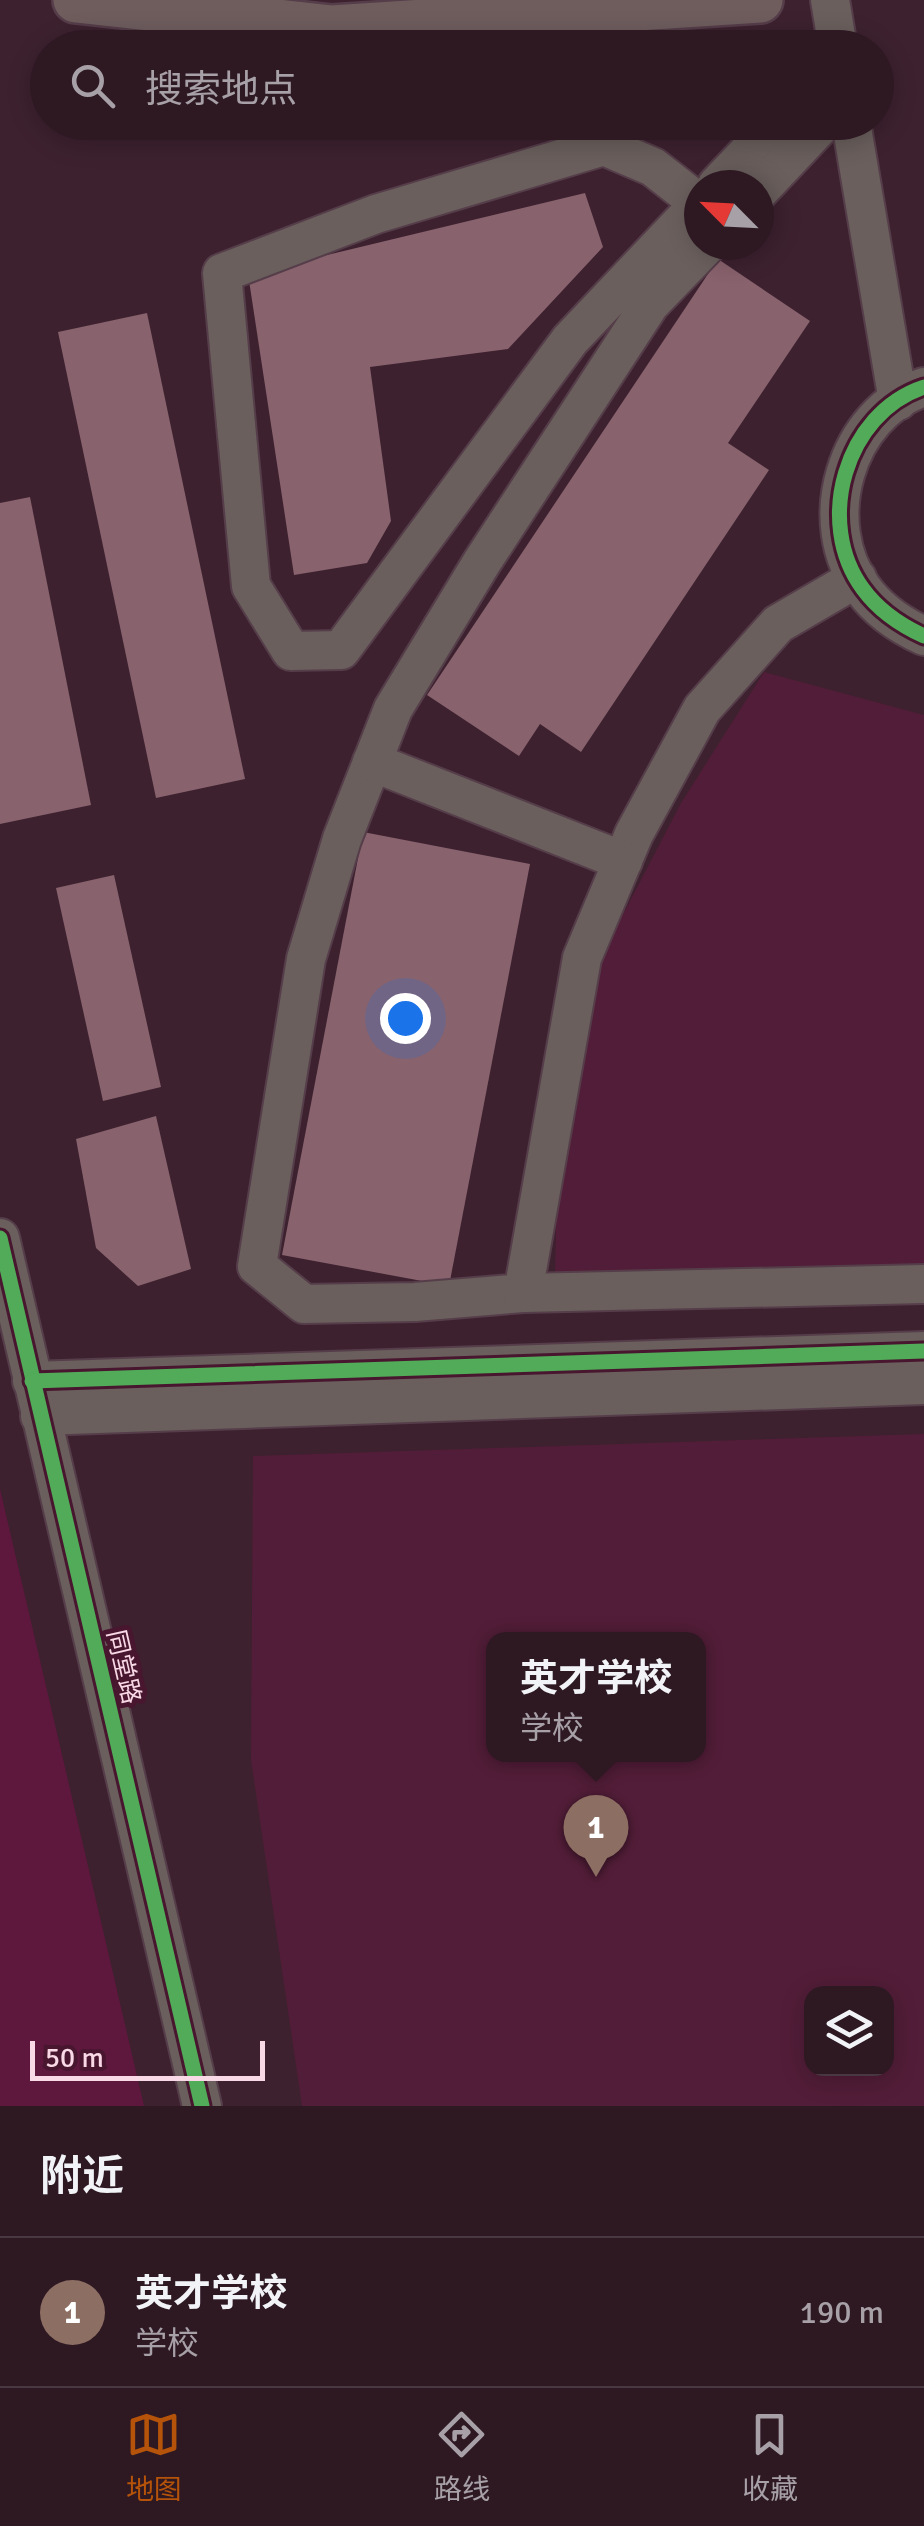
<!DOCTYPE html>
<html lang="zh">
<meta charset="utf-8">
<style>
body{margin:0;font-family:Signika,"Noto Sans SC",sans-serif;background:#3a2630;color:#f1f3f6}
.controls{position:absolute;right:30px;bottom:30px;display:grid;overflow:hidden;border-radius:20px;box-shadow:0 5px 25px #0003}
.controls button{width:90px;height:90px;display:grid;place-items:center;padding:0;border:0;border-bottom:2px solid #493841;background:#2e1923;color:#f1f3f6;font:50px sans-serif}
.compass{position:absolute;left:684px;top:170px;width:90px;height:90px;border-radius:50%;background:#2e1923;box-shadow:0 5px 25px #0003;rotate:294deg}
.scale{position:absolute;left:30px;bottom:25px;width:235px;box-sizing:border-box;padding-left:10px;border:5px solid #fad9e6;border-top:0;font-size:28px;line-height:35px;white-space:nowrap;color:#fad9e6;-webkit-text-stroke:8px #48162f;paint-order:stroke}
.you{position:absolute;left:405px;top:1018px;width:35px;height:35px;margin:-25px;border:8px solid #fff;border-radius:50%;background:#1a73e8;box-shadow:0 0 0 15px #1a73e833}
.badge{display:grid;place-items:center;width:65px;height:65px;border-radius:50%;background:#b45309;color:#fff;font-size:32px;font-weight:700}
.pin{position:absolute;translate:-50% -82px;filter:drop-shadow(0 2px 5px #0008)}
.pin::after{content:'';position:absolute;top:52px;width:35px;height:30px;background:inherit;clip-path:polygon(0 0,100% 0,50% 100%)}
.popup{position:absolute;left:486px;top:1632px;width:220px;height:130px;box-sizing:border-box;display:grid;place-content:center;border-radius:20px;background:#2e1923;filter:drop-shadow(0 2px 8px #0005);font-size:32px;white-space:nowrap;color:#a7a0a6}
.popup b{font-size:38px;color:#f1f3f6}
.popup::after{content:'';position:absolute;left:50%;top:100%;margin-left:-20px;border:20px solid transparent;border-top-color:#2e1923}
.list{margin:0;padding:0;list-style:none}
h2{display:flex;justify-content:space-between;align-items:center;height:130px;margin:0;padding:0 40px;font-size:42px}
h2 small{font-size:32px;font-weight:400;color:#a7a0a6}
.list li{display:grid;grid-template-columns:65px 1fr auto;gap:30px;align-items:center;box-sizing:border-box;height:150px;padding:0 40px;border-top:2px solid #493841}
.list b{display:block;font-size:38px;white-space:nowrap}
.list p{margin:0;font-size:32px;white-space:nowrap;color:#a7a0a6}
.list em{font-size:32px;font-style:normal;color:#a7a0a6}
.icon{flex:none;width:55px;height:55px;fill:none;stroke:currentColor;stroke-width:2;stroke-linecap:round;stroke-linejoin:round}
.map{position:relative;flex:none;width:924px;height:2106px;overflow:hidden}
.search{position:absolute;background:#2e1923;box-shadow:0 5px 25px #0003;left:30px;right:30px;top:30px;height:110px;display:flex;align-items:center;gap:25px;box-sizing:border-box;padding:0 35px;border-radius:55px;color:#a7a0a6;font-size:38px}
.sheet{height:280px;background:#2e1923}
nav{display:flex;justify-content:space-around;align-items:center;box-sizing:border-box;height:140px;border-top:2px solid #493841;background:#2e1923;font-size:28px;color:#a7a0a6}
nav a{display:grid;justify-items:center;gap:5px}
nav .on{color:#b45309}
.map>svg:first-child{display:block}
</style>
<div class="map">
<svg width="924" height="2106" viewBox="0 0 924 2106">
<rect width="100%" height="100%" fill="#3d212f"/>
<g fill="#521d38" fill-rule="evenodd">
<path d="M764 672 924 715V1274L555 1281 558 1126 604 951 681 803Z"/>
<path d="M924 1434V2106H302L251 1760 253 1456ZM494 1640H698V1754H494ZM812 1994H886V2068H812Z"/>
</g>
<path fill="#5e173d" d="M0 1489 144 2106H0Z"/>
<g fill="#88626d">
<path d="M585 193 603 247 508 349 370 367 391 521 367 563 294 575 248 274Z"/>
<path d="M718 259 810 321 728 443 769 470 581 752 540 724 519 756 427 695Z"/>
<path d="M147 313 245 779 156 798 58 332Z"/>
<path d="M30 497 91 805 0 824V503Z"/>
<path d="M363 832 530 864 449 1286 282 1255Z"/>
<path d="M114 875 161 1087 103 1101 56 888Z"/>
<path d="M156 1116 191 1269 138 1286 96 1248 76 1139Z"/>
</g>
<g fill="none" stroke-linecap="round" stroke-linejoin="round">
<g stroke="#553d49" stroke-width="42">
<g id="minor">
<path d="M830 0 838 48"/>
<path d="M851 122 898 401"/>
<path d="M717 185 777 122"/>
<path d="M759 191 824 122"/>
<path d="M699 203 653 167 604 146 376 214 222 273 251 586 291 651 341 650 570 340 699 204"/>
<path d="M707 245 650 304 482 562 393 709 342 839 306 959 257 1266 304 1304 415 1302 523 1293 582 958 634 834 702 709 778 624 857 578"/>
<path d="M924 387C845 413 814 523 863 589 879 611 900 625 924 636"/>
<path d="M372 762 623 861"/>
<path d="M0 1238 202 2106"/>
<path d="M523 1293 924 1284"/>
<path d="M32 1381 924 1351"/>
<path d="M40 1416 924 1385"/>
</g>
</g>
<g stroke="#553d49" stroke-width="50">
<path id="major" d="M76 0 332 28 760 0"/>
</g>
<use href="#minor" stroke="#6a5f5d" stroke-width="38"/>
<use href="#major" stroke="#6f5d5e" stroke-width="45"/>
<g stroke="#48162f" stroke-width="21">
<g id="cycleway">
<path d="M924 387C845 413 814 523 863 589 879 611 900 625 924 636"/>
<path d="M0 1238 202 2106"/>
<path d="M32 1381 924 1351"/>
</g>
</g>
<use href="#cycleway" stroke="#51ab58" stroke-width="15"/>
</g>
<g text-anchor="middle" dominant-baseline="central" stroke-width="10" stroke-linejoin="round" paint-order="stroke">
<g font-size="25" fill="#fad9e6" stroke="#48162f">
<text transform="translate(124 1667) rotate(77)">同堂路</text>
</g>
</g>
</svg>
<div class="controls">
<button><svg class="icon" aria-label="layers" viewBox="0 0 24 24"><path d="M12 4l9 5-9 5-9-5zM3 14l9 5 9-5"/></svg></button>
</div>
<svg class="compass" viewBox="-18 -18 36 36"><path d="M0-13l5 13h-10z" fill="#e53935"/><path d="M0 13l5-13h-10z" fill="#a7a0a6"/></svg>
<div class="scale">50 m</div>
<div class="you"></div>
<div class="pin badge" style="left:596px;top:1877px;background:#8d6e63">1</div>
<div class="popup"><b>英才学校</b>学校</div>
<div class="search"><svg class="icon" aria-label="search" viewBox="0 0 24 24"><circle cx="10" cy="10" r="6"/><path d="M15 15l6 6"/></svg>搜索地点</div>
</div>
<section class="sheet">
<h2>附近<small></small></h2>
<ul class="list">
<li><span class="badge" style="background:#8d6e63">1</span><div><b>英才学校</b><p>学校</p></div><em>190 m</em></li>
</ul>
</section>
<nav>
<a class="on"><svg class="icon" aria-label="map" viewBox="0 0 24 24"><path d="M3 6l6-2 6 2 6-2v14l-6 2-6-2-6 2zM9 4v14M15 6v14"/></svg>地图</a>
<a><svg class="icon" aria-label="directions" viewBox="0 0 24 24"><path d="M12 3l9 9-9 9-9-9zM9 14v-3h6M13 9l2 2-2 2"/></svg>路线</a>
<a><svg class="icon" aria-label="saved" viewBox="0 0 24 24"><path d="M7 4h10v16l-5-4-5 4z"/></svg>收藏</a>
</nav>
